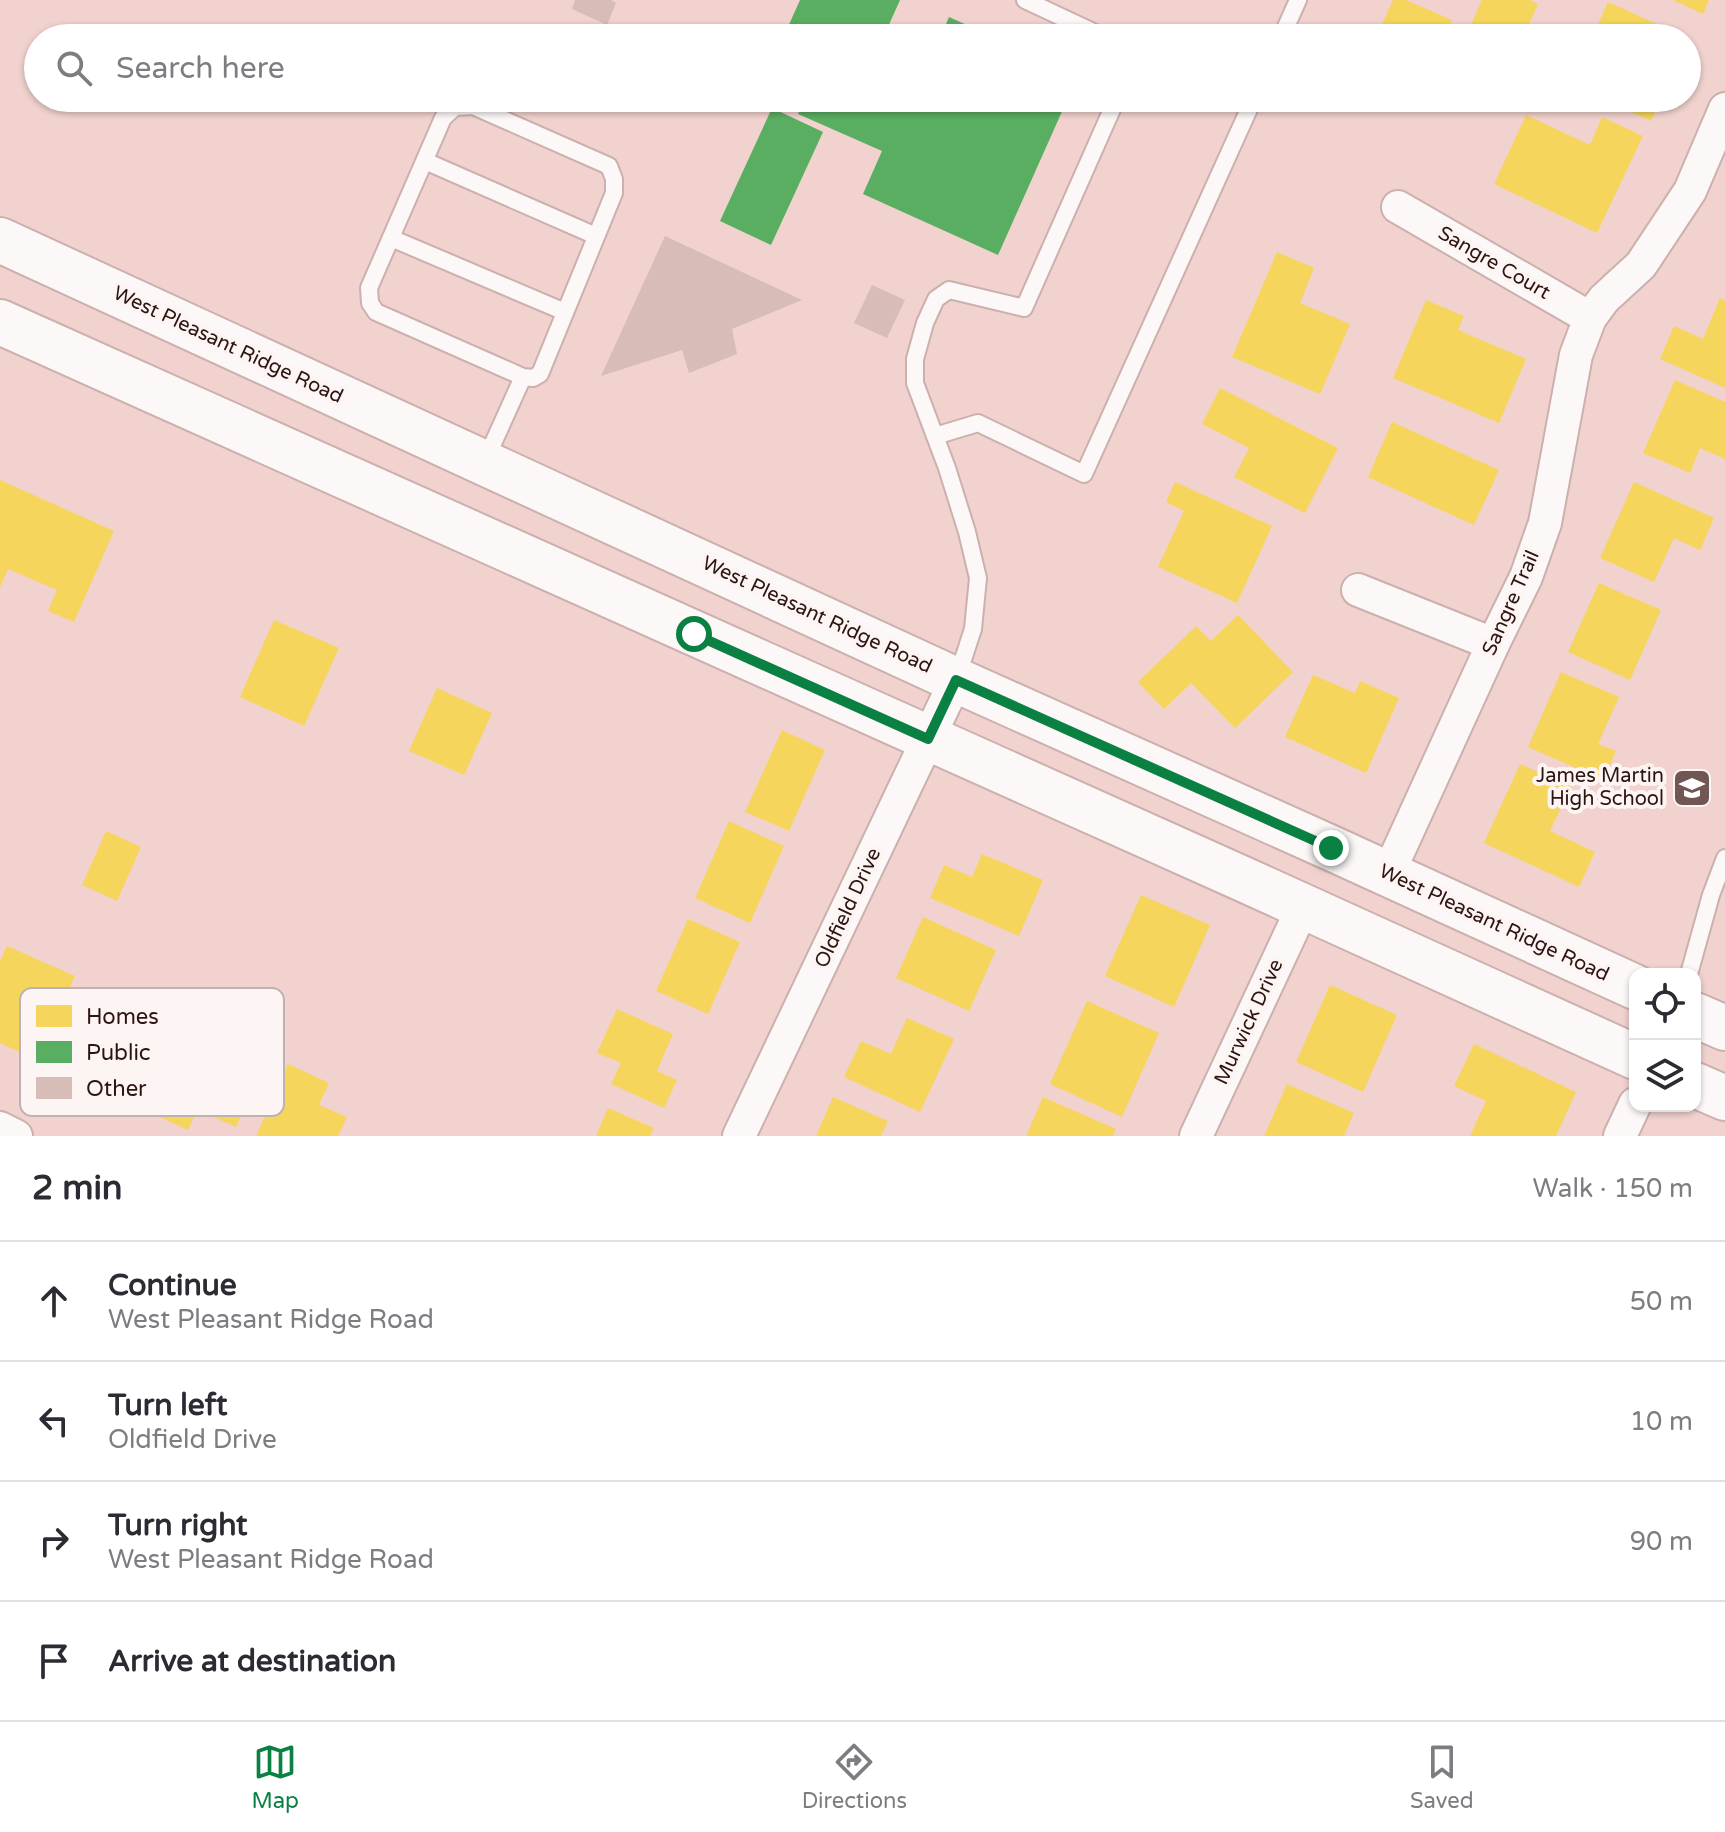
<!DOCTYPE html>
<meta charset="utf-8">
<style>
body{margin:0;font-family:"Varela Round",sans-serif;background:#f7f7f7;color:#2b2b33}
.controls{position:absolute;right:24px;bottom:24px;display:grid;overflow:hidden;border-radius:16px;box-shadow:0 2px 6px #0004}
.controls button{width:72px;height:72px;display:grid;place-items:center;padding:0;border:0;border-bottom:2px solid #e1e1e2;background:#fff;color:#2b2b33;font:40px sans-serif}
.stop{position:absolute;width:24px;height:24px;margin:-18px;border:6px solid #0b8043;border-radius:50%;background:#fff}
.stop.end{background:#0b8043;border-color:#fff;box-shadow:0 2px 8px #0008}
.list{margin:0;padding:0;list-style:none}
h2{display:flex;justify-content:space-between;align-items:center;height:104px;margin:0;padding:0 32px;font-size:34px}
h2 small{font-size:26px;font-weight:400;color:#7c7c81}
.list li{display:grid;grid-template-columns:52px 1fr auto;gap:24px;align-items:center;box-sizing:border-box;height:120px;padding:0 32px;border-top:2px solid #e1e1e2}
.list b{display:block;font-size:30px;white-space:nowrap}
.list p{margin:0;font-size:26px;white-space:nowrap;color:#7c7c81}
.list em{font-size:26px;font-style:normal;color:#7c7c81}
.icon{flex:none;width:44px;height:44px;fill:none;stroke:currentColor;stroke-width:2;stroke-linecap:round;stroke-linejoin:round}
.map{position:relative;flex:none;width:1725px;height:1136px;overflow:hidden}
.search{position:absolute;background:#fff;box-shadow:0 2px 6px #0004;left:24px;right:24px;top:24px;height:88px;display:flex;align-items:center;gap:20px;box-sizing:border-box;padding:0 28px;border-radius:44px;color:#7c7c81;font-size:30px}
.sheet{height:584px;background:#fff}
nav{display:flex;justify-content:space-around;align-items:center;box-sizing:border-box;height:112px;border-top:2px solid #e1e1e2;background:#fff;font-size:22px;color:#7c7c81}
nav a{display:grid;justify-items:center;gap:4px}
nav .on{color:#0b8043}
.map>svg:first-child{display:block}
</style>
<div class="map">
<svg width="1725" height="1136" viewBox="0 0 1725 1136">
<rect width="100%" height="100%" fill="#f1d2ce"/>
<g fill="#f6d55c">
<path d="M1393 0H1406L1452 20 1445 38H1376Z"/>
<path d="M1482 0H1530L1538 4 1523 38H1465Z"/>
<path d="M1673 0H1709L1703 14Z"/>
<path d="M1608 2 1688 38H1592Z"/>
<path d="M1459 98H1496L1490 112Z"/>
<path d="M1600 98H1661L1651 121Z"/>
<path d="M1526 115 1590 145 1602 117 1643 136 1597 233 1494 184Z"/>
<path d="M1277 252 1314 268 1300 303 1350 324 1320 394 1232 357Z"/>
<path d="M1720 298 1725 301V388L1660 359 1674 326 1703 339Z"/>
<path d="M1426 300 1464 316 1458 330 1526 359 1499 423 1393 378Z"/>
<path d="M1675 380 1725 402V459L1700 448 1690 473 1643 453Z"/>
<path d="M1220 388 1338 448 1305 513 1234 477 1249 448 1202 424Z"/>
<path d="M1392 422 1499 470 1474 525 1368 477Z"/>
<path d="M0 480 114 531 74 622 48 611 57 590 8 569 0 587Z"/>
<path d="M1175 482 1272 526 1237 603 1158 567 1184 511 1166 502Z"/>
<path d="M1634 482 1714 518 1700 550 1674 538 1654 582 1600 558Z"/>
<path d="M1599 583 1661 610 1630 680 1568 652Z"/>
<path d="M1238 615 1293 672 1235 728 1191 683 1164 709 1138 682 1196 626 1211 641Z"/>
<path d="M274 620 339 648 304 726 240 697Z"/>
<path d="M1561 672 1619 697 1598 744 1616 751 1603 780 1528 747Z"/>
<path d="M1313 675 1355 693 1360 681 1399 698 1366 773 1285 737Z"/>
<path d="M437 688 492 713 464 775 409 751Z"/>
<path d="M782 730 825 750 789 831 745 812Z"/>
<path d="M1520 764 1571 787 1550 831 1595 852 1579 887 1484 843Z"/>
<path d="M729 821 784 846 750 923 695 898Z"/>
<path d="M106 831 141 847 117 901 82 885Z"/>
<path d="M982 854 1043 880 1019 936 930 898 944 865 972 877Z"/>
<path d="M1141 895 1210 925 1174 1007 1105 976Z"/>
<path d="M923 917 996 950 969 1011 896 978Z"/>
<path d="M688 919 740 942 708 1014 656 991Z"/>
<path d="M7 946 75 976 37 1060 0 1043V961Z"/>
<path d="M1330 985 1397 1015 1363 1092 1296 1062Z"/>
<path d="M1087 1001 1159 1033 1122 1117 1050 1084Z"/>
<path d="M617 1009 673 1034 657 1071 677 1080 664 1108 611 1084 621 1063 597 1053Z"/>
<path d="M907 1018 954 1039 920 1112 844 1077 861 1041 891 1054Z"/>
<path d="M1474 1044 1576 1092 1556 1136H1470L1486 1101 1454 1086Z"/>
<path d="M187 1049 257 1080 236 1127 197 1110 188 1130 157 1116Z"/>
<path d="M288 1064 329 1083 319 1105 347 1117 338 1136H256Z"/>
<path d="M1287 1084 1354 1113 1344 1136H1264Z"/>
<path d="M833 1097 888 1121 881 1136H816Z"/>
<path d="M1043 1097 1116 1129 1113 1136H1026Z"/>
<path d="M608 1108 654 1128 650 1136H596Z"/>
</g>
<g fill="#5aae61">
<path d="M800 0H900L883 38H783Z"/>
<path d="M949 17 996 38H940Z"/>
<path d="M805 98H907L912 100 913 98H1068L998 255 863 194 882 151 798 114Z"/>
<path d="M772 108 823 132 771 245 720 221Z"/>
</g>
<g fill="#d7bcb8">
<path d="M575 0H611L616 3 607 25 572 9Z"/>
<path d="M665 236 802 300 732 329 737 354 689 373 682 350 601 376Z"/>
<path d="M872 285 905 300 887 338 854 323Z"/>
</g>
<g fill="none" stroke-linecap="round" stroke-linejoin="round">
<g stroke="#cbb0ad" stroke-width="20">
<g id="lane">
<path d="M1025 0 1106 38"/>
<path d="M1281 38 1298 0"/>
<path d="M425 161 596 236"/>
<path d="M391 238 565 312"/>
<path d="M935 436 978 423 1084 474 1254 98"/>
<path d="M485 461 523 377 376 312 370 303 369 288 443 118 455 107 473 106 609 166 614 179V193L540 374 533 378 523 377"/>
<path d="M957 678 973 629 978 578 967 532 947 468 915 383V359L925 323 936 299 949 290 1024 308 1117 98"/>
<path d="M1689 974 1711 895 1725 858"/>
</g>
</g>
<g stroke="#cbb0ad" stroke-width="36">
<g id="street">
<path d="M1398 207 1590 318"/>
<path d="M1358 590 1493 644"/>
<path d="M1388 874 1493 644 1526 577 1545 523 1576 355 1590 318 1604 299 1641 265 1690 191 1725 109"/>
<path d="M0 1128 16 1136"/>
<path d="M739 1136 956 680"/>
<path d="M1196 1136 1303 907"/>
<path d="M1620 1136 1635 1104"/>
</g>
</g>
<g stroke="#cbb0ad" stroke-width="48">
<g id="secondary">
<path d="M0 240 956 680 1331 848 1635 987"/>
<path d="M0 322 1243 879 1635 1057"/>
<path d="M1695 1015 1725 1028"/>
<path d="M1695 1085 1725 1098"/>
</g>
</g>
<use href="#lane" stroke="#fdf8f8" stroke-width="16"/>
<use href="#street" stroke="#fdf8f8" stroke-width="32"/>
<use href="#secondary" stroke="#fdf8f8" stroke-width="44"/>
</g>
<g fill="none" stroke-linecap="round" stroke-linejoin="round">
<path stroke="#0b8043" stroke-width="10" d="M694 634 928 739 956 680 1331 848"/>
</g>
<defs>
<g id="school-square" transform="scale(2)"><rect x="-9" y="-9" width="18" height="18" rx="4" fill="#715653" stroke="#fdf5f4"/><path d="M0-5L7-2L0 1L-7-2ZM-4 1L0 2.5L4 1V4Q0 6-4 4Z" fill="#fff"/></g>
</defs>
<g fill-rule="evenodd">
<use href="#school-square" x="1692" y="788"/>
</g>
<g text-anchor="middle" dominant-baseline="central" stroke-width="8" stroke-linejoin="round" paint-order="stroke">
<g font-size="20" fill="#2c1411" stroke="#fdf5f4">
<text transform="translate(1494 263) rotate(30)">Sangre Court</text>
<text transform="translate(228 345) rotate(25)">West Pleasant Ridge Road</text>
<text transform="translate(1511 603) rotate(-66)">Sangre Trail</text>
<text transform="translate(817 615) rotate(25)">West Pleasant Ridge Road</text>
<text transform="translate(848 908) rotate(-65)">Oldfield Drive</text>
<text transform="translate(1494 923) rotate(25)">West Pleasant Ridge Road</text>
<text transform="translate(1249 1022) rotate(-65)">Murwick Drive</text>
</g>
<g font-size="20" fill="#2c1411" stroke="#fdf5f4" text-anchor="end">
<text x="1664" y="776">James Martin<tspan x="1664" dy="23">High School</tspan></text>
</g>
</g>
<rect x="20" y="988" width="264" height="128" rx="12" fill="#fdf5f4" stroke="#beb2b0" stroke-width="2"/>
<rect x="36" y="1005" width="36" height="22" fill="#f6d55c"/>
<rect x="36" y="1041" width="36" height="22" fill="#5aae61"/>
<rect x="36" y="1077" width="36" height="22" fill="#d7bcb8"/>
<g font-size="22" fill="#2c1411">
<text x="86" y="1024">Homes</text>
<text x="86" y="1060">Public</text>
<text x="86" y="1096">Other</text>
</g>
</svg>
<div class="controls">
<button><svg class="icon" aria-label="locate" viewBox="0 0 24 24"><circle cx="12" cy="12" r="6"/><path d="M12 2v4M12 18v4M2 12h4M18 12h4"/></svg></button>
<button><svg class="icon" aria-label="layers" viewBox="0 0 24 24"><path d="M12 4l9 5-9 5-9-5zM3 14l9 5 9-5"/></svg></button>
</div>
<div class="stop" style="left:694px;top:634px"></div>
<div class="stop end" style="left:1331px;top:848px"></div>
<div class="search"><svg class="icon" aria-label="search" viewBox="0 0 24 24"><circle cx="10" cy="10" r="6"/><path d="M15 15l6 6"/></svg>Search here</div>
</div>
<section class="sheet">
<h2>2 min<small>Walk · 150 m</small></h2>
<ul class="list">
<li><svg class="icon" aria-label="ahead" viewBox="0 0 24 24"><path d="M12 20V5M6 11l6-6 6 6"/></svg><div><b>Continue</b><p>West Pleasant Ridge Road</p></div><em>50 m</em></li>
<li><svg class="icon" aria-label="left" viewBox="0 0 24 24"><path d="M17 20v-9H6M10 6l-5 5 5 5"/></svg><div><b>Turn left</b><p>Oldfield Drive</p></div><em>10 m</em></li>
<li><svg class="icon" aria-label="right" viewBox="0 0 24 24"><path d="M7 20v-9h11M14 6l5 5-5 5"/></svg><div><b>Turn right</b><p>West Pleasant Ridge Road</p></div><em>90 m</em></li>
<li><svg class="icon" aria-label="arrive" viewBox="0 0 24 24"><path d="M6 21V4h12l-3 4 3 4H6"/></svg><div><b>Arrive at destination</b></div></li>
</ul>
</section>
<nav>
<a class="on"><svg class="icon" aria-label="map" viewBox="0 0 24 24"><path d="M3 6l6-2 6 2 6-2v14l-6 2-6-2-6 2zM9 4v14M15 6v14"/></svg>Map</a>
<a><svg class="icon" aria-label="directions" viewBox="0 0 24 24"><path d="M12 3l9 9-9 9-9-9zM9 14v-3h6M13 9l2 2-2 2"/></svg>Directions</a>
<a><svg class="icon" aria-label="saved" viewBox="0 0 24 24"><path d="M7 4h10v16l-5-4-5 4z"/></svg>Saved</a>
</nav>
